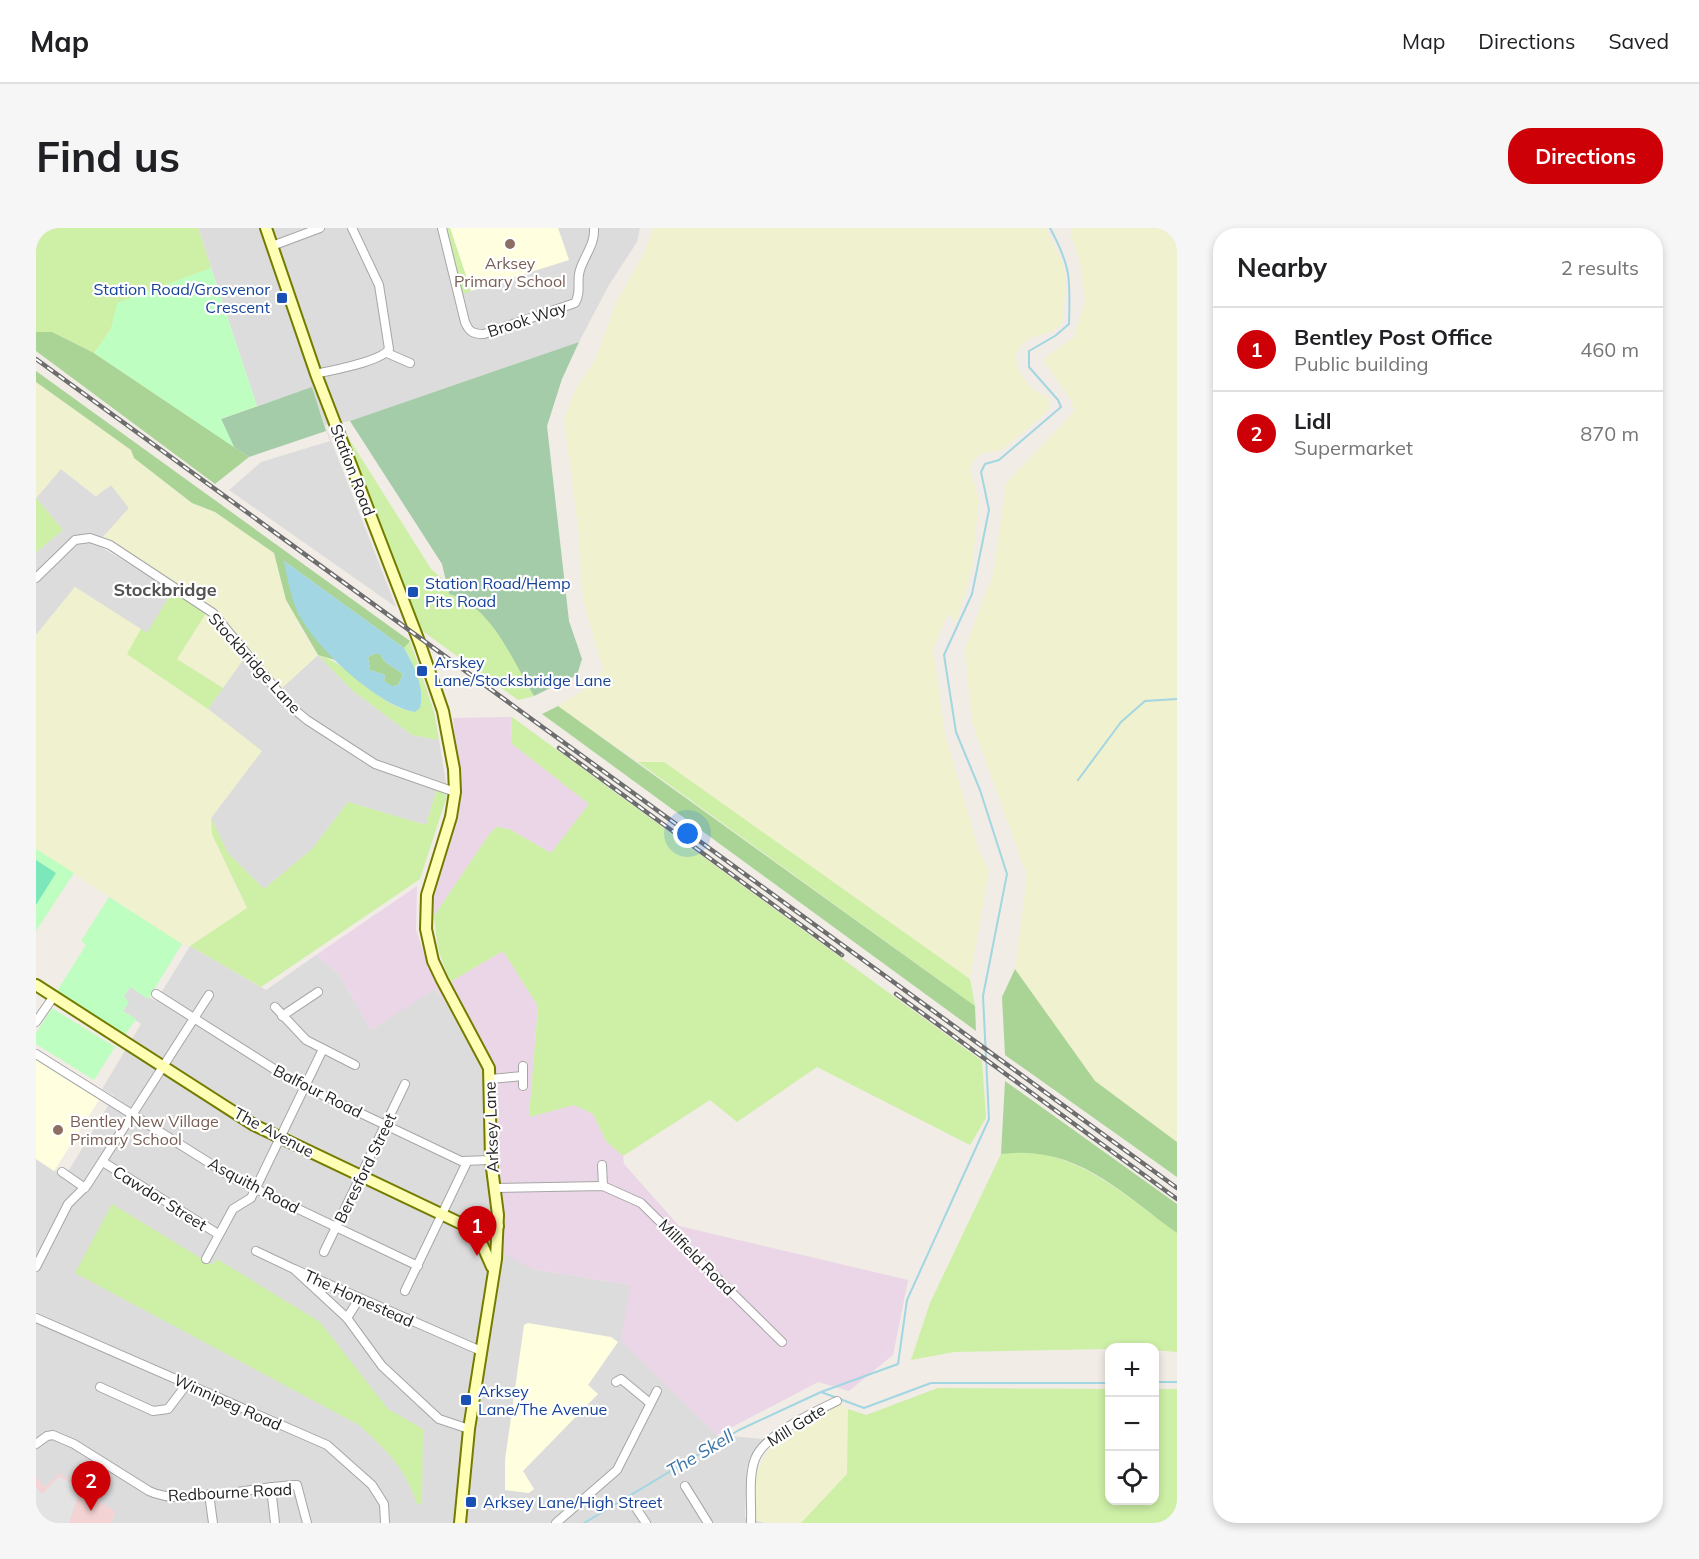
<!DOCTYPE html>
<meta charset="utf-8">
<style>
body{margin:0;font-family:Mulish,sans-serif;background:#f6f6f6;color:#202124}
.controls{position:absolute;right:18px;bottom:18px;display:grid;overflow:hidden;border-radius:12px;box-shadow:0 3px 9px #0003}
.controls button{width:54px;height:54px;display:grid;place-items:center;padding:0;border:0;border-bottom:2px solid #e0e0e0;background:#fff;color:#202124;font:30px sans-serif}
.you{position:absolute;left:652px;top:606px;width:21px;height:21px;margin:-15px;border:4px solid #fff;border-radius:50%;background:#1a73e8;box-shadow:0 0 0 9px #1a73e833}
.badge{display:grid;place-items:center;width:39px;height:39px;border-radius:50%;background:#ce0007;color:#fff;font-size:20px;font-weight:700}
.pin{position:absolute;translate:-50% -50px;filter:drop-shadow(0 2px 3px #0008)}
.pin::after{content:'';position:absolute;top:32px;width:21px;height:18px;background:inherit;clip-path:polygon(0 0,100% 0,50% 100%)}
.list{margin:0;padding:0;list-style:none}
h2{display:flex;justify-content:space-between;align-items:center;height:78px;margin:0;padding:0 24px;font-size:26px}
h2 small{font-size:20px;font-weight:400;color:#757577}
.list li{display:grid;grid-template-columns:39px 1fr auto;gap:18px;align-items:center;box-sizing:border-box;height:84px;padding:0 24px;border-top:2px solid #e0e0e0}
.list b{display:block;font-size:22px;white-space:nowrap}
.list p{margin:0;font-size:20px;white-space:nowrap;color:#757577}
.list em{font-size:20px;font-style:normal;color:#757577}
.icon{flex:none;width:33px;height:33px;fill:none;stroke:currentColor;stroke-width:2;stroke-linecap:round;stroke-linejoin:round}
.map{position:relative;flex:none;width:1141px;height:1295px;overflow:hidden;border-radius:24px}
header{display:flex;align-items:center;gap:36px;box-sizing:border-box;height:84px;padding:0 30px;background:#fff;border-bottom:2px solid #e0e0e0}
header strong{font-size:28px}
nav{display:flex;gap:33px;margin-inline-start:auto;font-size:21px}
.intro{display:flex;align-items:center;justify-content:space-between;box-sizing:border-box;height:144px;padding:0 36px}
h1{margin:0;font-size:42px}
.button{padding:15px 27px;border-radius:24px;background:#ce0007;color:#fff;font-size:21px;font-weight:700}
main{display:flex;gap:36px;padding:0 36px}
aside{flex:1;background:#fff;border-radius:24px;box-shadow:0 3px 9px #0003}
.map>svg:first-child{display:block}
</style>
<header>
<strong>Map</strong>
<nav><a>Map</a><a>Directions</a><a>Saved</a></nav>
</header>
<div class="intro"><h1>Find us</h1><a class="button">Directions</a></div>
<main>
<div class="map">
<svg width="1141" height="1295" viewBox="0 0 1141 1295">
<rect width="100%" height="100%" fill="#f1ece5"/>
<g fill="#dddcdc">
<path d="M162 0H604L601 14 573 57 543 114 314 193 289 197 360 379 193 262 225 234 294 213 276 160 221 178Z"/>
<path d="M25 241 59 268 75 257 93 280 67 309 41 308 58 315 137 362 111 406 39 359 0 407V324L27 302 0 270Z"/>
<path d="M282 427 316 462 376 507 403 512 410 555 355 537 351 545 401 560 390 597 312 574 276 621 228 661 192 625 175 590 225 523 172 481 209 429 239 466Z"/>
<path d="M154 718 230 762 280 727 303 746 335 802 398 760 457 833 463 916 496 1041 594 1057 681 1207 729 1211 711 1239 709 1289 729 1295H75L79 1284 24 1245 9 1259 0 1249V931L18 943 33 942 78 868 66 861 105 796 87 783V770L94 759 120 773Z"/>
</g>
<path fill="#f3d3d3" d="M24 1245 79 1284 75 1295H0V1249L9 1259Z"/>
<g fill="#ead6e7">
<path d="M476 489 475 515 554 576 515 625 473 601 460 599 452 608 398 688V659L419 596 423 554 417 490Z"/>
<path d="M381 658 380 702 394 743 414 754 467 723 502 778 493 889 538 877 557 886 570 913 587 928 588 936 643 998 872 1052 857 1127 813 1163 782 1154 681 1207 585 1113 594 1057 496 1041 467 1025 457 833 399 761 335 802 303 746 280 727Z"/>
</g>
<g fill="#fffedf">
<path d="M414 0H522L533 32 435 63Z"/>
<path d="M0 832 63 872 18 943 0 931Z"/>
<path d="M492 1095 575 1109 582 1114 552 1157 562 1166 487 1243 498 1261 493 1265 469 1262V1232L488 1097Z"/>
</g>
<g fill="#f0f1ce">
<path d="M617 0H1010L1028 38 1030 57 1026 96 1016 104 995 110 985 117 979 127 982 141 994 159 1013 171 1012 183 966 222 947 225 938 231 934 242 943 272 936 341 920 395 912 385 897 421 909 506 943 623 953 643 934 751 628 534H602L522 478 557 456 567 442 547 372 543 307 528 191 540 160 560 131 579 77 609 23Z"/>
<path d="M1036 0H1141V914L1059 853 979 741 991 648 936 494 929 421 958 343 970 255 1038 184 1035 172 1007 132 1038 109 1049 74 1044 34 1036 9Z"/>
<path d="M0 154 95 222 99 230 155 275 179 284 238 325 263 398 282 427 245 461 179 380 67 309 93 280 75 257 60 268 25 241 0 270Z"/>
<path d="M39 359 105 401 92 426 172 481 226 523 175 590 176 606 211 681 154 718 146 716 0 621V407Z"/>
<path d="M170 385 209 429 187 460 141 431Z"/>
<path d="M805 1176 812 1181 811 1246 765 1295H729L719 1292 720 1245 736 1215 782 1186Z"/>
</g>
<g fill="#cdefa6">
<path d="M0 0H162L175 40 82 75 75 101 58 125 16 104H0Z"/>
<path d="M410 0H414L435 63 427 66Z"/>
<path d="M310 206 395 341 410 354 413 366C457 379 476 431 498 468L482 472 385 402Z"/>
<path d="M0 270 27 302 0 324Z"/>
<path d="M137 362 170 385 141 431 187 460 172 481 91 426 105 401 111 405Z"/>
<path d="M374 413 398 484 403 512 376 507 316 462 282 427C319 438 339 478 379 484L376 434 368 420Z"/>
<path d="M476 489 946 833 950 890 934 917 781 839 701 894 674 872 587 928 570 913 557 886 538 877 493 889 502 778 467 723 414 754 402 721 398 688 452 608 460 599 473 601 515 625 553 576 475 515Z"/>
<path d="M602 534H628L934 751 939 778Z"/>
<path d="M401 560 411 568 384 651 225 759 154 718 211 680 176 606 175 590 192 625 228 661 276 621 312 574 390 597Z"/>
<path d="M990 922C1054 933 1091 969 1141 1005V1124L1119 1122 1118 1120 918 1124 875 1132 894 1075 965 926Z"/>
<path d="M76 976 176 1037 181 1031 284 1094 352 1181 387 1201 386 1276H381C368 1238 352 1224 323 1197L39 1045Z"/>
<path d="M902 1160 1073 1161 1074 1272H1118L1119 1161H1141V1295H765L811 1246 812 1181 830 1187Z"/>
</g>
<g fill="#aad496">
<path d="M0 104H16L58 125 213 229 179 256 0 123Z"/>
<path d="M0 143 374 413 368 420 248 333 263 387 299 432 282 427 250 372 238 325 179 284 156 275 98 230 95 222 0 154Z"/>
<path d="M338 426H344L349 434 367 446 362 457 356 459 348 453 349 447 334 442 332 429Z"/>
<path d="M522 478 939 778 940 803 506 486Z"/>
<path d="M979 741 1059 853 1141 914V949L969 827 966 769Z"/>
<path d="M969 853 1141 976V1005C1084 964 1040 916 965 926Z"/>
</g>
<g fill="#a4cca8">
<path d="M543 114 526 151 511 198 533 393 546 431 541 447 498 468C475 431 457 379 413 366L406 336 314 193Z"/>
<path d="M276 159 290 203 213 229 198 219 185 191Z"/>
</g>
<g fill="#befec1">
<path d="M175 40 221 178 185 191 198 219 58 125 75 101 81 75Z"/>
<path d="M0 621 38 645 0 703Z"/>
<path d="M73 669 146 716 112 771 94 759 88 769 93 774 87 783 100 791 89 807 21 763 50 717 45 713Z"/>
<path d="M16 780 79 819 58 852 0 816V805Z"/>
</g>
<path fill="#7ce7ba" d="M0 632 20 645 0 677Z"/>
<path fill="#e3e3e3" d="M24 1248 44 1262 33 1295H0V1259L6 1266Z"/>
<path fill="#a1d6e2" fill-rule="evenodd" d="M248 333 368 420C378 437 389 460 384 480L379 484C342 478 280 420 263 387 255 371 251 350 248 333ZM338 426H344L349 434 367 446 362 457 356 458 348 453 349 447 334 442 332 429Z"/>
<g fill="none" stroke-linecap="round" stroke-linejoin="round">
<g stroke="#a1d6e2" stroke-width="2">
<path d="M1042 552 1085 494 1109 473 1141 471"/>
<path d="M1118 1154H1141"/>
<path d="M785 1164 828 1180 895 1155H1074"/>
<path d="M548 1295 703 1202 785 1164 862 1136 871 1072 953 891 947 768 971 646 944 562 920 504 908 427 936 366 953 282 945 244 949 236 963 232 1025 179 1022 172 993 139V123L1019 108 1033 96C1034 51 1036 41 1014 0"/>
</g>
<g stroke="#a6a6a6" stroke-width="10">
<g id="street">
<path d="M406 0 429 94C433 104 437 106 448 106L539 75C546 63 540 54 544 42 549 26 559 17 558 0"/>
<path d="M236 18 284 0"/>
<path d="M351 125 374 135"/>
<path d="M280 146C296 142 345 134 353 121L343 57 316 0"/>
<path d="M0 350 39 312 54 310 74 317 177 385 254 478 271 492 339 536 419 564"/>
<path d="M120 766 257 853 425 933 455 932"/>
<path d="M239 779 270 812 319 837"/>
<path d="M246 788 282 764"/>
<path d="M0 794 18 768"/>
<path d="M0 826 199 951 382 1038"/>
<path d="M487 838V858"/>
<path d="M454 851 487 848"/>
<path d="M67 934 182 1006"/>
<path d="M566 937 567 958"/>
<path d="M26 944 49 960"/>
<path d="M458 960 567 958 605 975 746 1114"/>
<path d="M220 1023 258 1041"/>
<path d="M288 1024 369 856"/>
<path d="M170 1031 197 981 215 970 287 821"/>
<path d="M0 1039 32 976 51 957 173 767"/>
<path d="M369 1063 431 934"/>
<path d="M0 1090 291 1217 336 1257 348 1276 349 1295"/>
<path d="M311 1090 323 1071"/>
<path d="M580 1154 585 1151 614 1175"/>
<path d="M64 1159 117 1183 132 1181 151 1156"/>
<path d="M433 1201 403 1191 346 1138 311 1090 258 1041 445 1123"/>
<path d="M0 1216 11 1208 17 1207 38 1216 113 1263C146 1280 223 1257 261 1257L271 1295"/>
<path d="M649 1258 672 1295"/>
<path d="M235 1259 239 1295"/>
<path d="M173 1266 177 1295"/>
<path d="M600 1280 610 1295"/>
<path d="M520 1295 581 1242 621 1163"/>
<path d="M715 1295C716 1275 712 1249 719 1231 728 1207 778 1184 801 1173"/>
</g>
</g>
<g stroke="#737c00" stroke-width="14">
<g id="secondary">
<path d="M230 0 280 146 384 416 407 483 418 541 419 564 415 589 391 667 390 701 397 733 406 752 453 840 455 932 462 987 460 1031 433 1201 424 1295"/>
<path d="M0 757 218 897 426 996 462 998"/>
<path d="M430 997 444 1012 456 1039"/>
</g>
</g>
<use href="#street" stroke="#fff" stroke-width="8"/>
<use href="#secondary" stroke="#feffb4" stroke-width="10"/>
<g stroke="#6d6d6d" stroke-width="4.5">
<g id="rail">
<path d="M0 131 1141 960"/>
<path d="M523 520 806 727"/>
<path d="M860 766 1141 971"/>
</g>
</g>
<use href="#rail" stroke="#fff" stroke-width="2" stroke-dasharray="7" stroke-linecap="butt"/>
</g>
<g fill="#8d6e63" stroke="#fff" stroke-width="2">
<circle cx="474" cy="16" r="6"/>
<circle cx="22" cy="902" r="6"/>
</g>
<g fill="#1a4fb4" stroke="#fff" stroke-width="2">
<rect x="240" y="64" width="12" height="12" rx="3"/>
<rect x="371" y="358" width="12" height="12" rx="3"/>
<rect x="380" y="437" width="12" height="12" rx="3"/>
<rect x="424" y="1166" width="12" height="12" rx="3"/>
<rect x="429" y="1268" width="12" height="12" rx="3"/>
</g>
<g text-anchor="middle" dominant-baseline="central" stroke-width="4.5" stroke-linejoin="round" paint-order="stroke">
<g font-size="16" fill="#785e54" stroke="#fff">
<text x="474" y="35">Arksey<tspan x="474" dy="18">Primary School</tspan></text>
<text x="34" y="893" text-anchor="start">Bentley New Village<tspan x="34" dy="18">Primary School</tspan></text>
</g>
<g font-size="16" fill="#164399" stroke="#fff" text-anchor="start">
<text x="234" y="61" text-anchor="end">Station Road/Grosvenor<tspan x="234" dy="18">Crescent</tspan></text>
<text x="389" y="355">Station Road/Hemp<tspan x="389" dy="18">Pits Road</tspan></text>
<text x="398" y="434">Arskey<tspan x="398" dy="18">Lane/Stocksbridge Lane</tspan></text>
<text x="442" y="1163">Arksey<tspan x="442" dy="18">Lane/The Avenue</tspan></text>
<text x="447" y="1274">Arksey Lane/High Street</text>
</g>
<g font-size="16" fill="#1f1f1f" stroke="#fff">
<text transform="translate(491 91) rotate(-18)">Brook Way</text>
<text transform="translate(317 242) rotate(69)">Station Road</text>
<text transform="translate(219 435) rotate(48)">Stockbridge Lane</text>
<text transform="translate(282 863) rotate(27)">Balfour Road</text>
<text transform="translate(455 899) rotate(-92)">Arksey Lane</text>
<text transform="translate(238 904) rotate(28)">The Avenue</text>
<text transform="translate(329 940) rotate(-64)">Beresford Street</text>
<text transform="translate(218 957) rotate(28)">Asquith Road</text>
<text transform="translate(124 970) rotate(32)">Cawdor Street</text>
<text transform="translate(661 1029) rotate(45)">Millfield Road</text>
<text transform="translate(323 1070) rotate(24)">The Homestead</text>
<text transform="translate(192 1174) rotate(24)">Winnipeg Road</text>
<text transform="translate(760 1197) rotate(-32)">Mill Gate</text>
<text transform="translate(194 1264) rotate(-3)">Redbourne Road</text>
</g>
<g font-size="18" font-weight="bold" fill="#525252" stroke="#fff">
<text x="129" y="361">Stockbridge</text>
</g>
<g font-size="18" font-style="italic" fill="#3d76a7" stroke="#fff">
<text transform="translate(664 1225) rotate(-31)">The Skell</text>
</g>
</g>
</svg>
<div class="controls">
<button>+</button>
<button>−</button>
<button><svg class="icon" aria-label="locate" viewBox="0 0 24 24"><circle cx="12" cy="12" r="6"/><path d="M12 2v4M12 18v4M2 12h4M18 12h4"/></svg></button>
</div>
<div class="you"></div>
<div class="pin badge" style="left:441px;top:1028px">1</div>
<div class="pin badge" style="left:55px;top:1283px">2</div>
</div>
<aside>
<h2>Nearby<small>2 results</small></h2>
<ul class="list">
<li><span class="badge">1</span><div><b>Bentley Post Office</b><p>Public building</p></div><em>460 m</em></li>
<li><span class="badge">2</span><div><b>Lidl</b><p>Supermarket</p></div><em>870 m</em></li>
</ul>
</aside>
</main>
